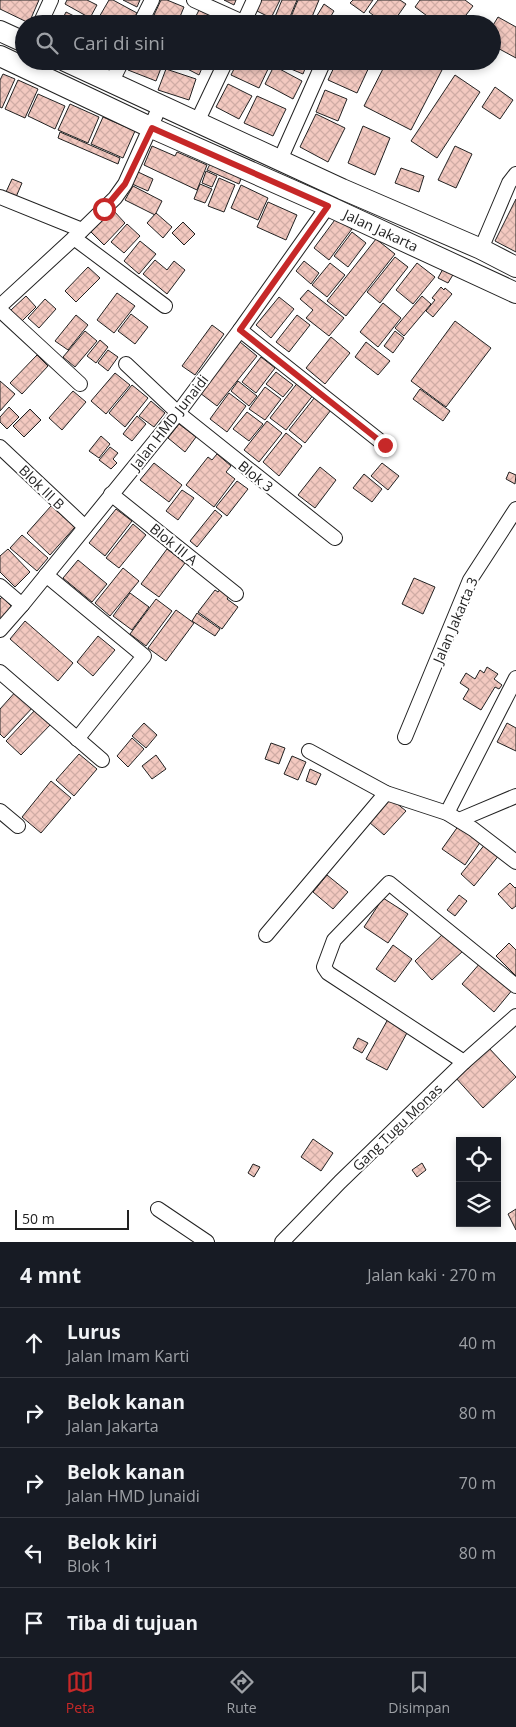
<!DOCTYPE html>
<html lang="id">
<meta charset="utf-8">
<style>
body{margin:0;font-family:"Open Sans",sans-serif;background:#20242c;color:#f1f3f6}
.controls{position:absolute;right:15px;bottom:15px;display:grid;overflow:hidden;border-radius:0px;box-shadow:0 2px 8px #0003}
.controls button{width:45px;height:45px;display:grid;place-items:center;padding:0;border:0;border-bottom:1px solid #363941;background:#171b24;color:#f1f3f6;font:25px sans-serif}
.scale{position:absolute;left:15px;bottom:12px;width:114px;box-sizing:border-box;padding-left:5px;border:2px solid #222;border-top:0;font-size:14px;line-height:18px;white-space:nowrap;color:#222;-webkit-text-stroke:4px #fff;paint-order:stroke}
.stop{position:absolute;width:15px;height:15px;margin:-11px;border:4px solid #c62828;border-radius:50%;background:#fff}
.stop.end{background:#c62828;border-color:#fff;box-shadow:0 1px 5px #0008}
.list{margin:0;padding:0;list-style:none}
h2{display:flex;justify-content:space-between;align-items:center;height:65px;margin:0;padding:0 20px;font-size:21px}
h2 small{font-size:16px;font-weight:400;color:#9ea1a6}
.list li{display:grid;grid-template-columns:32px 1fr auto;gap:15px;align-items:center;box-sizing:border-box;height:70px;padding:0 20px;border-top:1px solid #363941}
.list b{display:block;font-size:19px;white-space:nowrap}
.list p{margin:0;font-size:16px;white-space:nowrap;color:#9ea1a6}
.list em{font-size:16px;font-style:normal;color:#9ea1a6}
.icon{flex:none;width:28px;height:28px;fill:none;stroke:currentColor;stroke-width:2;stroke-linecap:round;stroke-linejoin:round}
.map{position:relative;flex:none;width:516px;height:1242px;overflow:hidden}
.search{position:absolute;background:#171b24;box-shadow:0 2px 8px #0003;left:15px;right:15px;top:15px;height:55px;display:flex;align-items:center;gap:12px;box-sizing:border-box;padding:0 18px;border-radius:28px;color:#9ea1a6;font-size:19px}
.sheet{height:415px;background:#171b24}
nav{display:flex;justify-content:space-around;align-items:center;box-sizing:border-box;height:70px;border-top:1px solid #363941;background:#171b24;font-size:14px;color:#9ea1a6}
nav a{display:grid;justify-items:center;gap:2px}
nav .on{color:#c62828}
.map>svg:first-child{display:block}
</style>
<div class="map">
<svg width="516" height="1242" viewBox="0 0 516 1242">
<defs>
<pattern id="building-cross-hatch" width="8" height="8" patternUnits="userSpaceOnUse" patternTransform="scale(1.25)"><rect width="8" height="8" fill="#f3c9c0"/><path d="M0 0l8 8M0 8l8-8" fill="none" stroke="#d0aca5"/></pattern>
</defs>
<rect width="100%" height="100%" fill="#fff"/>
<g fill="url(#building-cross-hatch)" stroke="#222">
<path d="M0 0H39L29 23 0 9Z"/>
<path d="M67 0H87L97 5 90 18 65 4Z"/>
<path d="M109 0H113L137 13 131 24H106L98 19Z"/>
<path d="M123 0H140L137 7Z"/>
<path d="M161 0H167L184 7 177 24 154 15Z"/>
<path d="M224 0H236L234 5Z"/>
<path d="M260 0H280L271 18 255 10Z"/>
<path d="M282 0H297L287 24H272Z"/>
<path d="M298 0H319L309 24H288Z"/>
<path d="M353 0H373L364 13 350 3Z"/>
<path d="M378 0H400L406 4 392 24H385L369 12Z"/>
<path d="M420 0H465L473 6 459 24H438L415 7Z"/>
<path d="M324 4 334 11 326 24H312Z"/>
<path d="M199 10 227 24H192Z"/>
<path d="M66 12 88 23 87 24H60Z"/>
<path d="M498 17 516 27V58L492 45V27Z"/>
<path d="M131 61H159L163 63 156 81 128 70Z"/>
<path d="M172 61H205L199 75Z"/>
<path d="M238 61H258L269 67 259 88 231 75Z"/>
<path d="M274 61H308L303 74 274 62Z"/>
<path d="M337 61H361L370 65 357 93 328 80Z"/>
<path d="M387 61H426L442 70 411 130 364 106Z"/>
<path d="M274 66 302 81 293 99 265 84Z"/>
<path d="M166 69 196 79 189 100 158 90Z"/>
<path d="M3 74 15 79 2 108 0 107V80Z"/>
<path d="M455 75 480 92 437 158 411 141Z"/>
<path d="M18 80 38 89 25 118 5 109Z"/>
<path d="M228 84 252 96 239 119 216 107Z"/>
<path d="M495 87 513 100 500 119 482 107Z"/>
<path d="M325 90 347 99 338 121 316 112Z"/>
<path d="M38 94 65 106 55 129 28 116Z"/>
<path d="M257 96 286 109 273 136 244 123Z"/>
<path d="M70 104 99 117 88 143 58 130Z"/>
<path d="M316 114 345 128 328 162 300 147Z"/>
<path d="M103 117 135 131 123 158 91 144Z"/>
<path d="M363 126 390 138 375 175 348 163Z"/>
<path d="M60 132 120 158 118 164 58 138Z"/>
<path d="M152 146 175 156 177 152 207 165 197 190 144 165Z"/>
<path d="M455 146 472 154 456 188 438 180Z"/>
<path d="M212 160 243 174 239 184 207 170Z"/>
<path d="M401 168 424 176 419 192 395 183Z"/>
<path d="M206 171 217 176 212 187 202 183Z"/>
<path d="M138 172 153 179 148 191 132 184Z"/>
<path d="M219 178 235 185 224 212 208 206Z"/>
<path d="M12 179 22 183 16 197 6 192Z"/>
<path d="M200 184 212 189 205 203 194 199Z"/>
<path d="M241 185 268 198 258 220 231 208Z"/>
<path d="M133 186 162 201 155 215 125 200Z"/>
<path d="M516 199V252L495 241Z"/>
<path d="M268 202 297 215 286 240 257 227Z"/>
<path d="M113 210 125 223 104 245 91 232Z"/>
<path d="M156 213 172 227 163 238 147 223Z"/>
<path d="M337 217 352 229 329 260 314 248Z"/>
<path d="M183 222 195 234 184 245 172 233Z"/>
<path d="M127 224 140 236 124 253 111 242Z"/>
<path d="M352 232 366 243 348 267 334 256Z"/>
<path d="M376 239 395 254 346 316 327 301Z"/>
<path d="M140 241 156 254 139 274 124 261Z"/>
<path d="M395 257 408 267 380 303 367 292Z"/>
<path d="M155 260 167 270 174 261 185 270 167 294 143 274Z"/>
<path d="M304 261 319 273 311 284 296 271Z"/>
<path d="M330 263 345 275 327 297 312 285Z"/>
<path d="M417 263 435 277 413 304 396 290Z"/>
<path d="M88 267 100 278 76 302 65 291Z"/>
<path d="M444 267 454 273 448 283 438 278Z"/>
<path d="M441 287 444 290 445 288 452 294 433 317 426 311 435 300 432 298Z"/>
<path d="M308 290 344 318 329 336 306 318 313 310 300 299Z"/>
<path d="M117 293 135 306 114 333 97 320Z"/>
<path d="M26 296 36 307 22 321 11 310Z"/>
<path d="M422 296 431 304 404 336 395 328Z"/>
<path d="M279 297 294 309 271 338 256 325Z"/>
<path d="M45 299 56 309 39 328 28 318Z"/>
<path d="M383 303 401 318 378 347 360 332Z"/>
<path d="M131 314 148 327 135 344 118 331Z"/>
<path d="M76 315 88 325 68 350 55 341Z"/>
<path d="M297 315 310 325 289 352 276 342Z"/>
<path d="M455 321 491 348 446 407 411 381Z"/>
<path d="M212 325 224 334 195 375 182 366Z"/>
<path d="M85 331 97 341 75 367 63 357Z"/>
<path d="M395 331 404 338 393 353 384 346Z"/>
<path d="M331 337 350 353 325 384 306 368Z"/>
<path d="M100 340 108 347 96 363 87 356Z"/>
<path d="M240 342 257 356 217 406 200 393Z"/>
<path d="M366 342 390 361 378 375 355 357Z"/>
<path d="M108 350 118 357 108 371 98 363Z"/>
<path d="M37 355 48 366 22 394 10 383Z"/>
<path d="M261 357 275 368 256 393 242 382Z"/>
<path d="M276 372 293 385 283 397 266 384Z"/>
<path d="M115 373 130 385 106 414 91 401Z"/>
<path d="M0 381 15 394 0 411Z"/>
<path d="M238 381 257 396 249 406 231 391Z"/>
<path d="M299 381 314 394 286 430 270 418Z"/>
<path d="M132 385 148 398 125 427 109 413Z"/>
<path d="M265 387 281 399 265 420 249 409Z"/>
<path d="M420 389 450 411 443 421 413 399Z"/>
<path d="M73 391 86 402 62 430 49 418Z"/>
<path d="M229 393 246 406 227 432 210 419Z"/>
<path d="M315 397 331 410 305 443 289 430Z"/>
<path d="M151 401 165 413 154 427 139 416Z"/>
<path d="M9 407 19 417 7 429 0 422V417Z"/>
<path d="M30 409 41 420 24 437 13 426Z"/>
<path d="M247 412 263 424 249 441 233 429Z"/>
<path d="M137 416 146 424 132 441 123 434Z"/>
<path d="M267 421 282 433 259 462 244 450Z"/>
<path d="M179 424 196 437 185 452 168 438Z"/>
<path d="M286 433 302 446 279 476 263 462Z"/>
<path d="M101 436 110 444 99 458 89 451Z"/>
<path d="M110 447 118 453 113 459 117 463 111 469 99 460Z"/>
<path d="M217 454 231 466 226 472 235 479 214 507 186 485 208 457 212 460Z"/>
<path d="M154 463 182 485 169 502 140 480Z"/>
<path d="M382 463 399 476 388 490 371 476Z"/>
<path d="M320 467 336 480 315 508 298 495Z"/>
<path d="M509 472 516 475 515 484 506 479Z"/>
<path d="M364 474 382 489 372 502 353 488Z"/>
<path d="M237 481 248 489 227 516 216 507Z"/>
<path d="M182 490 194 498 178 520 166 511Z"/>
<path d="M51 506 75 527 50 555 27 533Z"/>
<path d="M116 509 132 521 105 556 89 543Z"/>
<path d="M215 510 222 516 197 547 190 541Z"/>
<path d="M133 524 146 535 119 568 106 558Z"/>
<path d="M22 535 48 558 37 571 10 548Z"/>
<path d="M8 549 30 572 15 587 0 572V556Z"/>
<path d="M167 549 185 563 159 597 141 584Z"/>
<path d="M78 560 107 584 92 602 63 578Z"/>
<path d="M123 568 139 581 110 616 95 603Z"/>
<path d="M414 578 435 587 423 614 402 604Z"/>
<path d="M221 588 230 595 227 599 238 607 222 629 198 612 215 590 218 592Z"/>
<path d="M130 593 149 607 132 630 113 616Z"/>
<path d="M2 597 13 608 0 623V599Z"/>
<path d="M156 599 172 611 146 646 130 634Z"/>
<path d="M176 610 194 623 166 661 148 648Z"/>
<path d="M197 613 220 629 215 636 192 621Z"/>
<path d="M25 621 73 663 58 681 10 639Z"/>
<path d="M98 636 115 650 93 676 77 662Z"/>
<path d="M487 667 498 674 494 679 502 685 499 689 495 687 481 710 463 699 469 689 460 683 466 673 475 679 480 670 484 673Z"/>
<path d="M18 689 35 705 4 738 0 734V709Z"/>
<path d="M36 709 52 723 21 755 6 741Z"/>
<path d="M144 723 157 735 146 748 132 736Z"/>
<path d="M507 723 516 728V751L497 742Z"/>
<path d="M132 738 144 749 128 767 117 756Z"/>
<path d="M271 743 285 748 279 764 265 759Z"/>
<path d="M79 754 97 769 74 796 56 780Z"/>
<path d="M156 755 166 769 152 779 142 766Z"/>
<path d="M292 756 306 762 298 780 284 774Z"/>
<path d="M310 769 321 774 316 785 306 781Z"/>
<path d="M51 781 71 798 41 833 22 817Z"/>
<path d="M390 798 406 811 384 835 369 822Z"/>
<path d="M459 825 481 841 465 865 442 849Z"/>
<path d="M486 843 500 854 474 886 461 874Z"/>
<path d="M327 875 348 892 333 909 313 892Z"/>
<path d="M510 883 515 888 516 887V906L512 909 498 894Z"/>
<path d="M459 895 467 901 455 916 447 910Z"/>
<path d="M383 898 408 914 388 943 364 927Z"/>
<path d="M446 931 464 950 432 980 415 961Z"/>
<path d="M509 943 516 950V976L496 956Z"/>
<path d="M393 945 412 959 395 982 376 969Z"/>
<path d="M481 962 513 989 494 1012 462 984Z"/>
<path d="M388 1019 408 1031 387 1070 366 1059Z"/>
<path d="M358 1038 368 1043 362 1053 353 1048Z"/>
<path d="M488 1047 516 1077 483 1108 455 1077Z"/>
<path d="M313 1139 333 1153 321 1171 301 1157Z"/>
<path d="M422 1163 426 1170 417 1177 412 1170Z"/>
<path d="M253 1164 260 1167 254 1177 248 1173Z"/>
<path d="M516 1209V1230L508 1214Z"/>
</g>
<g fill="none" stroke-linecap="round" stroke-linejoin="round">
<g stroke="#222" stroke-width="16">
<g id="minor">
<path d="M194 0 247 24"/>
<path d="M40 24 51 0"/>
<path d="M140 24 152 0"/>
<path d="M243 24 254 0"/>
<path d="M111 83 122 61"/>
<path d="M197 122 226 61"/>
<path d="M280 160 324 61"/>
<path d="M0 197 82 230"/>
<path d="M74 238 165 306"/>
<path d="M481 249 509 183 516 174"/>
<path d="M0 306 74 238 115 198 125 184 160 106"/>
<path d="M0 310 80 384"/>
<path d="M240 330 385 445"/>
<path d="M126 364 178 413 335 538"/>
<path d="M0 447 85 527"/>
<path d="M111 494 236 594"/>
<path d="M46 575 144 656 77 739"/>
<path d="M0 586 22 605"/>
<path d="M0 630 22 605 178 413 240 330 328 206"/>
<path d="M0 672 102 760"/>
<path d="M405 737 470 580 516 509"/>
<path d="M309 751 386 793 447 813 473 829 516 862"/>
<path d="M0 811 18 826"/>
<path d="M447 813 516 678"/>
<path d="M459 820 516 796"/>
<path d="M266 935 386 793"/>
<path d="M464 1062 328 973 324 967 334 940 389 883 516 986"/>
<path d="M158 1209 207 1242"/>
<path d="M282 1242 340 1182 464 1062 516 1016"/>
</g>
</g>
<g stroke="#222" stroke-width="22">
<g id="secondary">
<path d="M0 31 24 42"/>
<path d="M0 56 152 128 328 206 516 293"/>
<path d="M65 61 342 189 481 249 516 267"/>
</g>
</g>
<use href="#minor" stroke="#fff" stroke-width="14"/>
<use href="#secondary" stroke="#fff" stroke-width="20"/>
</g>
<g fill="none" stroke-linecap="round" stroke-linejoin="round">
<path stroke="#c62828" stroke-width="6" d="M104 209 125 184 152 128 328 206 240 330 385 445"/>
</g>
<g text-anchor="middle" dominant-baseline="central" stroke-width="4" stroke-linejoin="round" paint-order="stroke">
<g font-size="14" fill="#222" stroke="#fff">
<text transform="translate(381 230) rotate(25)">Jalan Jakarta</text>
<text transform="translate(169 422) rotate(-52)">Jalan HMD Junaidi</text>
<text transform="translate(256 476) rotate(39)">Blok 3</text>
<text transform="translate(42 487) rotate(44)">Blok III B</text>
<text transform="translate(174 544) rotate(39)">Blok III A</text>
<text transform="translate(455 620) rotate(-67)">Jalan Jakarta 3</text>
<text transform="translate(397 1127) rotate(-44)">Gang Tugu Monas</text>
</g>
</g>
</svg>
<div class="controls">
<button><svg class="icon" aria-label="locate" viewBox="0 0 24 24"><circle cx="12" cy="12" r="6"/><path d="M12 2v4M12 18v4M2 12h4M18 12h4"/></svg></button>
<button><svg class="icon" aria-label="layers" viewBox="0 0 24 24"><path d="M12 4l9 5-9 5-9-5zM3 14l9 5 9-5"/></svg></button>
</div>
<div class="scale">50 m</div>
<div class="stop" style="left:104px;top:209px"></div>
<div class="stop end" style="left:385px;top:445px"></div>
<div class="search"><svg class="icon" aria-label="search" viewBox="0 0 24 24"><circle cx="10" cy="10" r="6"/><path d="M15 15l6 6"/></svg>Cari di sini</div>
</div>
<section class="sheet">
<h2>4 mnt<small>Jalan kaki · 270 m</small></h2>
<ul class="list">
<li><svg class="icon" aria-label="ahead" viewBox="0 0 24 24"><path d="M12 20V5M6 11l6-6 6 6"/></svg><div><b>Lurus</b><p>Jalan Imam Karti</p></div><em>40 m</em></li>
<li><svg class="icon" aria-label="right" viewBox="0 0 24 24"><path d="M7 20v-9h11M14 6l5 5-5 5"/></svg><div><b>Belok kanan</b><p>Jalan Jakarta</p></div><em>80 m</em></li>
<li><svg class="icon" aria-label="right" viewBox="0 0 24 24"><path d="M7 20v-9h11M14 6l5 5-5 5"/></svg><div><b>Belok kanan</b><p>Jalan HMD Junaidi</p></div><em>70 m</em></li>
<li><svg class="icon" aria-label="left" viewBox="0 0 24 24"><path d="M17 20v-9H6M10 6l-5 5 5 5"/></svg><div><b>Belok kiri</b><p>Blok 1</p></div><em>80 m</em></li>
<li><svg class="icon" aria-label="arrive" viewBox="0 0 24 24"><path d="M6 21V4h12l-3 4 3 4H6"/></svg><div><b>Tiba di tujuan</b></div></li>
</ul>
</section>
<nav>
<a class="on"><svg class="icon" aria-label="map" viewBox="0 0 24 24"><path d="M3 6l6-2 6 2 6-2v14l-6 2-6-2-6 2zM9 4v14M15 6v14"/></svg>Peta</a>
<a><svg class="icon" aria-label="directions" viewBox="0 0 24 24"><path d="M12 3l9 9-9 9-9-9zM9 14v-3h6M13 9l2 2-2 2"/></svg>Rute</a>
<a><svg class="icon" aria-label="saved" viewBox="0 0 24 24"><path d="M7 4h10v16l-5-4-5 4z"/></svg>Disimpan</a>
</nav>
